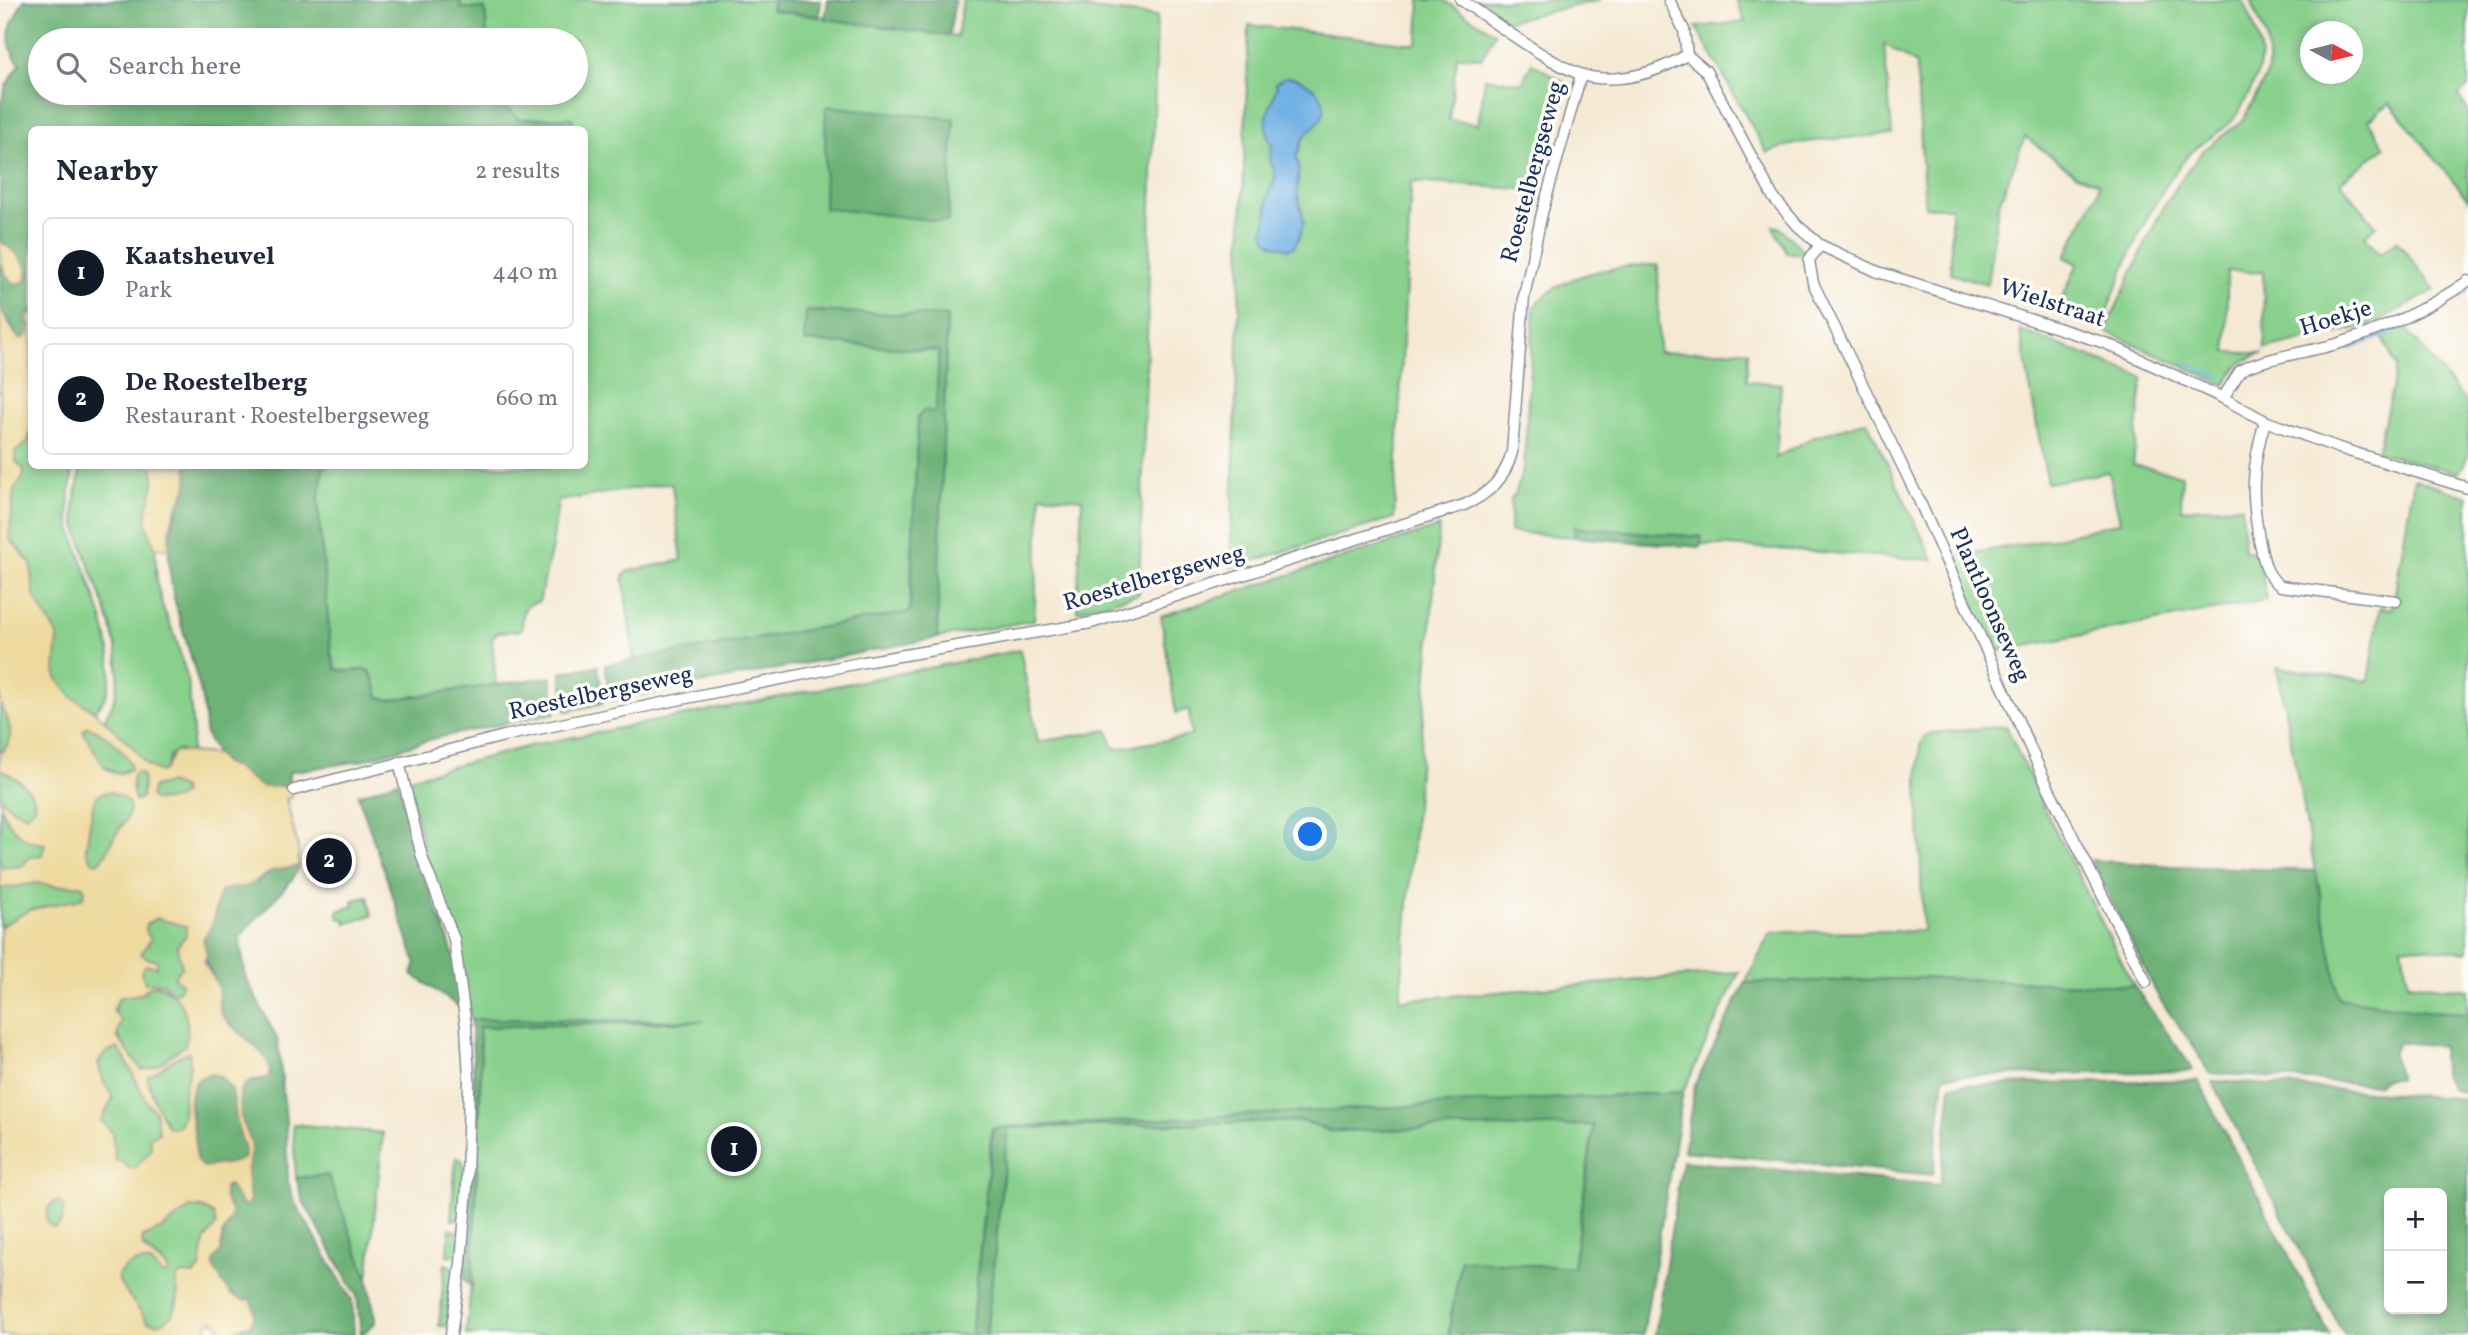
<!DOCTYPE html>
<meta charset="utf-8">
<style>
body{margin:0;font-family:Vollkorn,serif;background:#f2f2f3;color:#1f2937}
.controls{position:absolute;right:21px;bottom:21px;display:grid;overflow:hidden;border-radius:10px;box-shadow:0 4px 10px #0003}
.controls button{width:63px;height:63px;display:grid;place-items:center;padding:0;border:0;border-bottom:2px solid #e0e1e3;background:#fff;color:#1f2937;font:35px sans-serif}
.compass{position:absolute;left:2300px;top:21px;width:63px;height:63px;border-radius:50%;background:#fff;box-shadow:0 4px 10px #0003;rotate:97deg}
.you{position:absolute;left:1311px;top:835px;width:24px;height:24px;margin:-18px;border:5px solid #fff;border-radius:50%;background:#1a73e8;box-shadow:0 0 0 10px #1a73e833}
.badge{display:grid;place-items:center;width:46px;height:46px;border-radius:50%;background:#111827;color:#fff;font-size:23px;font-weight:700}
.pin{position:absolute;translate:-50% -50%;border:4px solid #fff;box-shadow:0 2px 7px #0006}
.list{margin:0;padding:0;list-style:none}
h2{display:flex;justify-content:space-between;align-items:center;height:91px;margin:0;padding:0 28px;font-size:30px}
h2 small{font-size:23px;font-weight:400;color:#747a83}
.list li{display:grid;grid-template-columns:46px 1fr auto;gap:21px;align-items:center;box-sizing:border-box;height:112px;margin:0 14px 14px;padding:0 14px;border:2px solid #e0e1e3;border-radius:10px}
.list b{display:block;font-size:26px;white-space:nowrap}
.list p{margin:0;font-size:23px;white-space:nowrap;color:#747a83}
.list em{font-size:23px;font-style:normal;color:#747a83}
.icon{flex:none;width:38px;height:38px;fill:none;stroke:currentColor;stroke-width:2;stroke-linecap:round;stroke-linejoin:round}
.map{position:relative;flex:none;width:2468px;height:1335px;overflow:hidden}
.search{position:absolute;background:#fff;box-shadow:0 4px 10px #0003;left:28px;top:28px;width:560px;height:77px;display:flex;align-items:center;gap:18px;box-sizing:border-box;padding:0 24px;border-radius:38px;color:#747a83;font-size:26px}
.panel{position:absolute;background:#fff;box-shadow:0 4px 10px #0003;left:28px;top:126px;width:560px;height:343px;border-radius:10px}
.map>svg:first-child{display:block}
</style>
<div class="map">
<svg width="2468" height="1335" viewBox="0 0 2468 1335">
<rect width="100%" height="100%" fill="#fdfcf7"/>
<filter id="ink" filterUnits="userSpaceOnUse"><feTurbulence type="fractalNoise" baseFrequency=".0143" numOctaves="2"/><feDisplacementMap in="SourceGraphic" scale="14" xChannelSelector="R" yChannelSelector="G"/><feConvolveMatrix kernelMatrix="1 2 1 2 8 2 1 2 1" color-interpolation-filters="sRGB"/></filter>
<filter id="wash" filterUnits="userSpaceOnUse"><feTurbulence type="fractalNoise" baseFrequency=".00686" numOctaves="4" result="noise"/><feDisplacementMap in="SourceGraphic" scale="28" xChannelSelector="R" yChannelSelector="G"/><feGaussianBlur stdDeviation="1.57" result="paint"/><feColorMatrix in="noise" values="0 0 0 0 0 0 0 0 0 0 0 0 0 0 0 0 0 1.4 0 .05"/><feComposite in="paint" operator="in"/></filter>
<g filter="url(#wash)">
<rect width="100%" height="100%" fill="#f5e9d3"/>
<g fill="#88d08c" stroke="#528075" stroke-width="2" fill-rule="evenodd">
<path d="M460 0H773L771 9 957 37 963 0H1007L1157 16 1139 594 1077 611 1082 499 1041 495 1034 620 937 638 947 316 807 311 804 341 939 351 936 411 920 414 918 417 910 612 634 660 623 576 629 571 682 560 672 485 668 483 558 501 552 547 539 602C516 605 527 616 520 631L498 632 492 638 496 685 389 700 379 697C368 652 366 678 336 669L331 654 319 516 318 501 324 466H584V130L574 129 572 118 518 119 478 93H576V40H488L485 9 461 8ZM826 107 954 119 824 208Z"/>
<path d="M1420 0H1443L1495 33 1482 58 1457 56 1449 120 1478 124 1485 78 1522 83 1532 63 1565 83 1563 97 1538 190 1411 182 1394 518 1230 568 1249 25 1415 44 1418 40ZM1277 86 1319 96 1324 113 1304 136 1296 159 1299 166 1297 192 1303 213 1267 215V198L1275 179V169L1271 162 1272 146 1268 137 1266 119Z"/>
<path d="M1476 0H1600L1508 21Z"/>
<path d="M1736 0H2243C2253 22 2266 48 2258 72 2255 84 2239 114 2230 123 2213 138 2195 145 2181 164 2144 212 2123 271 2101 326L2057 309 2078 264 2065 257 2098 191 2099 183 2077 175 2025 137 1998 206 1987 284 1951 274V207H1925L1916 64 1884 44 1892 134C1851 139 1804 137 1767 153L1696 27 1745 22Z"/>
<path d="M2251 0H2468V88L2458 95 2468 111V200L2390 103 2368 120 2385 147 2340 182 2376 226 2365 236 2380 254 2397 241 2435 290 2380 320 2354 329 2265 349 2263 272 2227 271V352L2264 354C2243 357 2236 367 2225 385L2105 331 2159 215 2179 182 2203 151 2243 120 2265 79 2268 71V55L2266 37ZM2310 32H2352V74H2310Z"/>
<path d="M1773 226 1779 227 1806 253H1787Z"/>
<path d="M1658 265 1659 353 1748 350 1747 381 1781 384 1776 458 1813 437 1867 421 1933 560 1701 544V537L1575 528 1574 537 1510 532 1511 499 1515 495 1524 466 1534 307C1562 272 1616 266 1658 265Z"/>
<path d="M2401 322 2468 405V456L2459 473 2377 452 2397 367 2379 332Z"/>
<path d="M2020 330 2143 377 2133 465 2182 475 2181 509 2242 506 2244 551 2259 552 2266 600 1994 652 1951 557 2052 539 2120 522 2109 472 2047 483Z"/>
<path d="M31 428 32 466H73C72 486 66 503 70 524 80 569 139 675 94 711L73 698 57 678 55 671 58 637 33 596 31 564 9 538 14 490 24 474V469L16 462 15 452 29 440Z"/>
<path d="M81 466H152L156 476 155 486 147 527 155 547 157 584 163 608 176 639 188 680 193 731 191 752 187 753 179 750 170 755 165 770 160 772 147 765 131 745 103 721C146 662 86 578 75 519 72 500 79 484 81 466Z"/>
<path d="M2414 479 2468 497V952L2402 946 2408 983 2468 990V1013L2424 1011 2339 999 2277 667 2369 681 2380 607 2391 609 2394 600Z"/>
<path d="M1439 527 1400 1000 1739 972 1683 1092 1026 1127 1304 1121 1330 1131 1594 1124 1573 1268 1461 1260 1448 1335H986L1008 1128H992L971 1335H466C473 1274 476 1213 478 1151 480 1110 482 1069 479 1027L675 1021 471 1019 458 945 429 865 406 779 533 745 1020 650 1038 742 1108 730 1114 749 1191 736 1189 709 1176 713 1161 616Z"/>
<path d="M0 704C9 720 18 740 0 753Z"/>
<path d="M2006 726 2038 796 2134 986 1934 978 1745 983 1769 935 1774 932 1923 931 1918 783 1920 746 1924 737 1931 733Z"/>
<path d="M87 727C102 729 130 754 131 769L117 773 101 764 83 732Z"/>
<path d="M0 769C14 776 50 799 27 815L14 810 0 798Z"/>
<path d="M135 772H139L143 776 142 797 138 801 133 796 132 777Z"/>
<path d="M169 783 182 788 183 794C177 802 162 801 152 800L150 796 153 787Z"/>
<path d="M110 792C147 804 123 820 113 839 108 848 107 857 98 863L93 862 86 851C86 846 93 803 95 799 98 794 104 792 110 792Z"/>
<path d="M0 809C18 828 15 839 45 844L42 855 29 858 22 866 0 868Z"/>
<path d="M37 883 58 886 81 885 85 889 84 896 74 902 30 910 0 927V889Z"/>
<path d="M368 897 372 915 346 924 345 919 338 918V911L354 906 353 900Z"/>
<path d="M157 918 187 926 181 957 183 984 178 992 170 990 162 983H145L141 972 146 965 156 960 149 959 141 954 151 939 146 932V924Z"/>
<path d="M158 985C184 996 192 1021 185 1047 166 1054 166 1067 142 1070 124 1046 106 1030 119 997L141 994 149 987Z"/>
<path d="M118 1048C127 1060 132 1074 139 1087 144 1095 149 1102 154 1110 166 1130 151 1155 135 1168H129L124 1163 115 1160 112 1133 101 1121 113 1097 103 1081 98 1062 106 1052Z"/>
<path d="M189 1052C192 1068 188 1072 185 1087 181 1103 188 1111 178 1127L168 1128 154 1100 147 1077C162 1069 173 1057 189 1052Z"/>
<path d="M293 1124 383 1133 368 1279 328 1176 296 1178Z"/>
<path d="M456 1157 460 1158 464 1164 462 1216 456 1220 451 1219Z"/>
<path d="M59 1201 64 1208C63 1217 63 1225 54 1228L47 1223C46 1213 47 1203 59 1201Z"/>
<path d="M191 1207 202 1208 214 1215 216 1225 206 1238 200 1269 193 1275 182 1274 176 1282C181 1300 172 1333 147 1321L120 1284 118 1275C126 1263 140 1259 153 1264L162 1274 167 1267 142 1244 143 1237 162 1229Z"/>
<path d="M450 1229 461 1233 459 1252 452 1256 447 1255Z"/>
<path d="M445 1264 457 1269 449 1323 445 1326H439Z"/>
</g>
<g fill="#6eb278" stroke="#44706b" stroke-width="2" fill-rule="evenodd">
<path d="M24 0H460L461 8 485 9 487 40H40V93H478C490 104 510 106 518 119L572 118 574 129 32 130V313H28L30 330 22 339 18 338 10 322 1 311 0 262 3 271 12 250 0 241V106L6 86 20 64C1 41 10 24 24 0Z"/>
<path d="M773 0H821L819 17 771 10Z"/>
<path d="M828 0H955L949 36 825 19Z"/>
<path d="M826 106 954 119 948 222 824 208Z"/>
<path d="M806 311 947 316 937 638 610 701 605 665 910 612 918 417 923 411H936L939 351 804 341Z"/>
<path d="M186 466H324L318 501 319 516 331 654 336 669C366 679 368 651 379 697L389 700 551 677 555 713 436 738 360 761 289 772V786C281 787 271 790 263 787 258 786 221 761 219 757 215 751 208 741 206 734 204 728 205 720 204 713 203 703 201 692 198 682 186 634 166 592 169 542 170 514 192 493 186 466Z"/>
<path d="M1574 527 1702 537 1700 547 1574 537Z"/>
<path d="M598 666 603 703 566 711 561 672Z"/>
<path d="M398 781 420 866 448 938 459 974 461 1008 412 974 416 963 358 795Z"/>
<path d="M2091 860 2172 866 2316 871 2339 998 2424 1011 2468 1013V1092L2452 1090 2443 1073 2442 1046 2399 1042C2384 1060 2401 1063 2399 1079H2384L2378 1085 2209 1073 2195 1048 2160 1000Z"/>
<path d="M299 866 292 880 241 935 240 942 246 978 278 1041 286 1122 288 1183 295 1203 352 1300 354 1335H232L239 1328 250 1325V1299L245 1301C232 1298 213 1279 213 1264 213 1258 219 1255 221 1250 224 1239 221 1233 229 1224L228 1205 224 1196V1188L229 1185 242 1204 250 1194 247 1182 245 1127 241 1117 240 1101V1092L247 1082 262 1080 271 1075C270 1048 238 1036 224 1017 217 1007 221 996 217 985 209 964 203 966 203 939 219 920 212 910 221 890L258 882 272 871Z"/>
<path d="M1934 978 2134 986 2192 1068 2191 1071 1944 1076 1933 1175 1684 1151 1695 1085 1745 983Z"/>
<path d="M471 1019 704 1021 479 1027 481 1060 472 1288 464 1278C469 1192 478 1105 471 1019Z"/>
<path d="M210 1074 220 1076 232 1090 238 1129 245 1149 244 1158C229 1166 217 1164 202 1167L196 1159C195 1150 196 1140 194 1131 190 1112 183 1079 210 1074Z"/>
<path d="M2198 1080 2330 1335H1655L1682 1161 1940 1185 1951 1085Z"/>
<path d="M2217 1081 2468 1099V1335H2344L2212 1082ZM2389 1193H2442V1309H2389Z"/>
<path d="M1683 1092 1643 1335H1448L1461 1260 1573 1268 1594 1125 1330 1131 1304 1121 1008 1128 986 1335H971L993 1128Z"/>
<path d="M328 1175 368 1279 376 1322 361 1335 357 1296 303 1201 296 1178Z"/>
</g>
<g fill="#eeda9e" stroke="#84847e" stroke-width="2" fill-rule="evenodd">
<path d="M0 241C14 251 28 259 27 278L22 283H13C0 271 0 258 0 241Z"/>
<path d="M0 302C1 312 12 329 18 338L22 339C32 332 27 326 27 316L31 313V428L28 442 15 452 16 462 24 469 23 478 14 490 9 538 31 564 34 596 58 637 55 671 57 678 73 698 94 711 131 745 147 765 160 772 165 770 174 751 217 754 224 763 234 767 262 787 289 786 292 797 286 799 298 848 299 866 272 871 248 886 221 890C212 909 219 920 203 939L207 955 204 963C209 971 215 979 218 988 220 996 217 1007 222 1015 232 1032 280 1056 268 1078L252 1080 243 1087 240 1092 241 1117 252 1145 247 1173 250 1201 244 1206 242 1204 229 1185 224 1187V1196L231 1211V1218L222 1235 221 1251 214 1260V1269L231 1295 245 1301 250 1299C257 1308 256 1316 250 1325 236 1325 238 1335 219 1335L220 1326 213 1320 207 1324 208 1335H0V927L30 910 80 899 84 896 85 889 81 885 58 886 37 883 0 889V868L22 866 29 858 42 855 45 844C40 843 32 843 28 840 13 832 0 814 0 798L14 810 27 815C50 799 14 776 0 769V753C18 740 9 719 0 704ZM87 727C102 729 130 754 131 769 108 783 101 761 92 746 89 741 86 738 83 731ZM135 772H139L143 776 142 797 138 800H135C132 792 130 779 135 772ZM169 783 182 788 183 794C177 802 162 801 153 800L150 796 153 787ZM110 792C147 804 123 820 113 839 108 848 107 857 98 863L93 862 86 851C86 846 93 803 95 799 98 794 104 792 110 792ZM157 918 187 927 185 937 177 946 182 967 174 977 182 984 178 992 170 990 162 983H145L141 972 146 965 157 967V960L149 959 141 954 151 939 146 932V924ZM158 985C184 996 192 1021 185 1046 167 1054 165 1067 142 1070L117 1037 121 1020 113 1011 119 997 141 994 149 987ZM118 1048 126 1060 148 1104 155 1111 159 1133 150 1137 151 1150 135 1168H129L124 1163 115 1160 112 1132 101 1121 113 1097 103 1081 98 1063 106 1052ZM189 1052C192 1069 188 1072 185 1087 181 1103 188 1111 178 1127L168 1128 154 1100 147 1077C162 1069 173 1057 189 1052ZM210 1074 220 1076 232 1090 238 1129 245 1149 244 1158C229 1166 217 1164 202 1167L196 1159C195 1150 196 1140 194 1131 189 1112 183 1079 210 1074ZM59 1201 64 1208C63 1217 63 1225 54 1228L47 1223C46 1213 47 1203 59 1201ZM191 1207 202 1208 214 1215 216 1225 204 1241 200 1269 194 1275 182 1274 176 1278C176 1284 178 1289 178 1296 177 1312 165 1330 147 1321L120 1284 118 1275C126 1263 140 1259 153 1264L162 1274H168L167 1267 145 1250 142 1241 143 1237 162 1229Z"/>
<path d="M152 466H186C191 489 182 495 174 515 170 525 169 537 169 549L155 548C153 541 149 534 147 527 143 506 160 487 152 466Z"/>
</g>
<path fill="#72b1e5" stroke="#4670a2" stroke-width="2" d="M1285 77C1301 76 1326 92 1324 111 1323 121 1309 129 1304 137 1300 144 1298 152 1296 158L1299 166 1297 192 1304 222 1299 238 1294 247 1289 249 1272 244 1266 239 1264 230 1268 211 1267 198 1275 179 1274 169 1270 159 1272 146 1268 137 1266 119 1277 86 1275 83Z"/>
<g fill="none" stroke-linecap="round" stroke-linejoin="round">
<g stroke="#72b1e5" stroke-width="2.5">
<path d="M2414 322 2468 291"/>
<path d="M2349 349 2399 330"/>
<path d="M2184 361 2206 372 2221 377"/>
<path d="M2240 387 2247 376 2254 372 2341 351"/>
</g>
</g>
</g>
<g filter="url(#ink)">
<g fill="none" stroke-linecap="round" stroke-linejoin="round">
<g stroke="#888c98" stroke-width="13">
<g id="minor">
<path d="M1461 0C1491 19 1558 71 1590 77 1624 83 1657 72 1687 55"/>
<path d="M1669 0 1684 30 1687 55 1706 71 1773 197 1798 226 1820 245 1878 272 2105 343 2223 398 2265 421 2339 448 2468 488"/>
<path d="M1820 245 1809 260 1813 283 1918 498 2046 783 2146 982"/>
<path d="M2223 398 2240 371 2247 367C2276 356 2307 352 2337 344 2384 329 2428 309 2468 281"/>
<path d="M2265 421C2251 468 2251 497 2260 544 2264 561 2266 577 2281 586L2396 601"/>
<path d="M399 762 422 857 454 939 466 1026 469 1078 467 1188 461 1263 451 1335"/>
<path d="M294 790 504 736 667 702 864 662 1091 623 1464 505C1489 494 1505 479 1512 452L1524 296 1542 213 1581 75"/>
</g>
</g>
<use href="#minor" stroke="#fff" stroke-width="10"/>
</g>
</g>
<g text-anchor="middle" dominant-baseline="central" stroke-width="7" stroke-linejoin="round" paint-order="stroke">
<g font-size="24" fill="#1b2f5e" stroke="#fdfcf7">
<text transform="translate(1534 172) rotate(-75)">Roestelbergseweg</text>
<text transform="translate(2052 304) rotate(18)">Wielstraat</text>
<text transform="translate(2336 319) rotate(-17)">Hoekje</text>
<text transform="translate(1154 579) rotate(-16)">Roestelbergseweg</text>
<text transform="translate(1989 605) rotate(66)">Plantloonseweg</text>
<text transform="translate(601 694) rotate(-12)">Roestelbergseweg</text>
</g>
</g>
</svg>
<div class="controls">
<button>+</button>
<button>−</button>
</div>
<svg class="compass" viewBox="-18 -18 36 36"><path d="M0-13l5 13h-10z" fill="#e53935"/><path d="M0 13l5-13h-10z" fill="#747a83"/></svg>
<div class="you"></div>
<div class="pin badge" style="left:734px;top:1149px">1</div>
<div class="pin badge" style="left:329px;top:861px">2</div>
<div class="search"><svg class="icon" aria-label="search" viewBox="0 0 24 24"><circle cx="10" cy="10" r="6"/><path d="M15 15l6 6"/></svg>Search here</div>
<section class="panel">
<h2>Nearby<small>2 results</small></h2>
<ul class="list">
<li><span class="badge">1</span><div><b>Kaatsheuvel</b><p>Park</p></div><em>440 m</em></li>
<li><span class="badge">2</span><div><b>De Roestelberg</b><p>Restaurant · Roestelbergseweg</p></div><em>660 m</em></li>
</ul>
</section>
</div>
